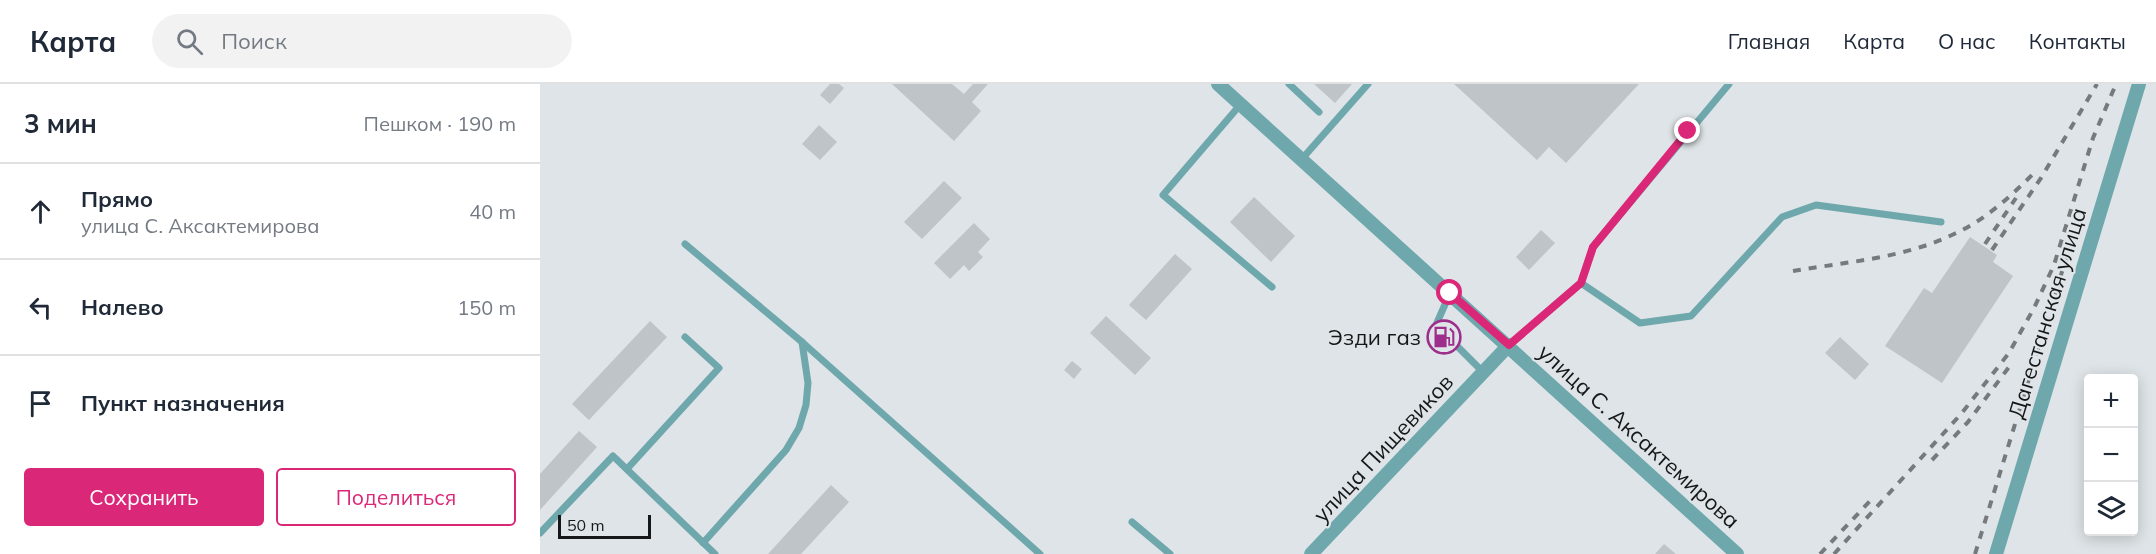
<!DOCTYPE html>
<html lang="ru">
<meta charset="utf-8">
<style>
body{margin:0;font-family:Mulish,sans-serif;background:#f2f2f3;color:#1f2937}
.controls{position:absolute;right:18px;bottom:18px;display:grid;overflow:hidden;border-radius:6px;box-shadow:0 3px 15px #0003}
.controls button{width:54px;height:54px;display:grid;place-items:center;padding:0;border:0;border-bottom:2px solid #e0e1e3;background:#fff;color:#1f2937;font:30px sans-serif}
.scale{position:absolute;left:18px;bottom:15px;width:93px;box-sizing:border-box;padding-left:6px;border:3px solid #151718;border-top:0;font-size:16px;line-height:21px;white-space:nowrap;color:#151718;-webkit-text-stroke:4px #dee4e7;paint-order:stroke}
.stop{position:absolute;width:18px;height:18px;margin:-14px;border:4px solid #db2777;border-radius:50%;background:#fff}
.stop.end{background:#db2777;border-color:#fff;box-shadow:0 2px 6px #0008}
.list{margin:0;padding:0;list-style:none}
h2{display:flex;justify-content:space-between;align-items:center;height:78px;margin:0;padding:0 24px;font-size:26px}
h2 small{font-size:20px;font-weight:400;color:#747a83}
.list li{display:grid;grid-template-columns:39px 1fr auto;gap:18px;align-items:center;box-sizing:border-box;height:96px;padding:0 24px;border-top:2px solid #e0e1e3}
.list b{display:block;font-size:22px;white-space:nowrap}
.list p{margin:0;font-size:20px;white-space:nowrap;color:#747a83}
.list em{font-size:20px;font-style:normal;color:#747a83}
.actions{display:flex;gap:12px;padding:18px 24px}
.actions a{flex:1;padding:14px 0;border:2px solid #db2777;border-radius:6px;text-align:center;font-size:21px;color:#db2777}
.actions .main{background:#db2777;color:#fff}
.icon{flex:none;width:33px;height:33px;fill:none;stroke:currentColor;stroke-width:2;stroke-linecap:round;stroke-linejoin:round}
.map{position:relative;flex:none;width:1616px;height:470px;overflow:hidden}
header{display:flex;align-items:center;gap:36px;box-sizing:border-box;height:84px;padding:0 30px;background:#fff;border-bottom:2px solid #e0e1e3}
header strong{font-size:28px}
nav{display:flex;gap:33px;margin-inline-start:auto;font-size:21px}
.search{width:420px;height:54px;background:#f2f2f3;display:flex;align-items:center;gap:15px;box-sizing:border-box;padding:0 21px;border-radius:33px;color:#747a83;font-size:22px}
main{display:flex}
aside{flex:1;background:#fff}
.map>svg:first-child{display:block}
</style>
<header>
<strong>Карта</strong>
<div class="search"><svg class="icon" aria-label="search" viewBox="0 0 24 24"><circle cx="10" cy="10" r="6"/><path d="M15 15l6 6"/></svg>Поиск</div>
<nav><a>Главная</a><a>Карта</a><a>О нас</a><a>Контакты</a></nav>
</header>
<main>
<aside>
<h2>3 мин<small>Пешком · 190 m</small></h2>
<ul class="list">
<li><svg class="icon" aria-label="ahead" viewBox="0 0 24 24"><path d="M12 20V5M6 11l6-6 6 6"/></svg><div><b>Прямо</b><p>улица С. Аксактемирова</p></div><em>40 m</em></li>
<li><svg class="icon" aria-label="left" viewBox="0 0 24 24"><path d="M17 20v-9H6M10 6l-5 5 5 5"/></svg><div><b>Налево</b></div><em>150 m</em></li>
<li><svg class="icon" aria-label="arrive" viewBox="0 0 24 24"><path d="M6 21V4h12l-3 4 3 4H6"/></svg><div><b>Пункт назначения</b></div></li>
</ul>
<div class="actions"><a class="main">Сохранить</a><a>Поделиться</a></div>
</aside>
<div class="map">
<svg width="1616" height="470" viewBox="0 0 1616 470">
<rect width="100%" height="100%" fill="#dee4e7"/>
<g fill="#bfc4c8">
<path d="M290 0H299L304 4 290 20 280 11Z"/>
<path d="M352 0H412L424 10 433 0H448L432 18 441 27 414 57Z"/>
<path d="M774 0H812L795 19Z"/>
<path d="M914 0H1099L1026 79 1009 63 997 76Z"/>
<path d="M279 41 297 58 280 76 262 60Z"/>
<path d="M404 97 422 114 382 155 364 138Z"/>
<path d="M714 113 755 152 731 178 690 138Z"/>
<path d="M434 139 450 155 438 168 443 173 429 187 424 181 410 195 394 179Z"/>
<path d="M1001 146 1015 159 989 186 976 173Z"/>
<path d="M1430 153 1457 171 1453 178 1473 192 1402 299 1345 262 1384 204 1392 209Z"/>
<path d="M635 170 652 185 606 236 589 221Z"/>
<path d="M566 232 611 274 595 291 550 249Z"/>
<path d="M110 237 127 253 49 336 32 320Z"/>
<path d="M1300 253 1329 280 1315 296 1285 269Z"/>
<path d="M532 277 542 285 534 295 524 286Z"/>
<path d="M39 347 57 363 0 426V390Z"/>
<path d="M291 401 309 418 261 470H228Z"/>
<path d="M1124 460 1136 470H1115Z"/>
</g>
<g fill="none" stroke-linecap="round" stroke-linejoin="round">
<g stroke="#6ea8ac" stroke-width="7">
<path d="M749 0 779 28"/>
<path d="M700 21 623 111 732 203"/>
<path d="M761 76 828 0"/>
<path d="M145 160 262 258 500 470"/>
<path d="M1041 199 1100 239 1151 232 1242 133 1276 121 1401 138"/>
<path d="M910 209 896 241 943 288"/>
<path d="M969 261 1041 199 1053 163 1189 0"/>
<path d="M87 385 179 284 145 253"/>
<path d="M592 438 630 470"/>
<path d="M0 449 73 372 175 470"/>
<path d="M163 459 246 366 259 344 266 321 268 299 262 258"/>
</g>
<g stroke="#6ea8ac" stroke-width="14">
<path d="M678 0 1197 470"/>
<path d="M771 470 969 261"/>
<path d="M1456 470 1599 0"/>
</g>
<g stroke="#767a7c" stroke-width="4" stroke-dasharray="8 8" stroke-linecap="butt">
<path d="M1445 160 1476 114"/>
<path d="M1452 166 1501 94 1557 0"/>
<path d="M1253 187C1306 178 1365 174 1414 150 1445 136 1470 113 1494 89"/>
<path d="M1392 376 1428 338 1472 279"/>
<path d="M1280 470 1330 417"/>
<path d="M1294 470 1421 330 1469 269 1494 224 1514 181 1553 54 1576 0"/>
<path d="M1435 470 1533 152"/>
</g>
</g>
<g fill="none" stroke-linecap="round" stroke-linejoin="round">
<path stroke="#db2777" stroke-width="8" d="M910 209 969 261 1041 199 1053 163 1148 47"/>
</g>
<defs>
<g id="fuel-ring" transform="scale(1.725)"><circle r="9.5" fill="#dee4e7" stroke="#9e2e8c" stroke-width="1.5"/><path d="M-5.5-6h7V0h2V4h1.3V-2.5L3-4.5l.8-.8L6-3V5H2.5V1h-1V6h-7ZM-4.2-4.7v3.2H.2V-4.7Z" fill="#9e2e8c"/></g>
</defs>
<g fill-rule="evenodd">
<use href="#fuel-ring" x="904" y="253"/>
</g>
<g text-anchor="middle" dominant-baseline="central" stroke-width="4.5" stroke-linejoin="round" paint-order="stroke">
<g font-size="22" fill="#151718" stroke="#dee4e7">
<text transform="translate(1507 229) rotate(-73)">Дагестанская улица</text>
<text transform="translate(1099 352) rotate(42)">улица С. Аксактемирова</text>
<text transform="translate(843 364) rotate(-47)">улица Пищевиков</text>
</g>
<g font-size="22" fill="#151718" stroke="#dee4e7" text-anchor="end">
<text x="881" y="253">Эзди газ</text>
</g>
</g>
</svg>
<div class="controls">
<button>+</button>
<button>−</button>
<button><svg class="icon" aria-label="layers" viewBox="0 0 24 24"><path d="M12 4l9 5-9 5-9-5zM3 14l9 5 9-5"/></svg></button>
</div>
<div class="scale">50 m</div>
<div class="stop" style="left:910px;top:209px"></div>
<div class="stop end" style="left:1148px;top:47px"></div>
</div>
</main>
